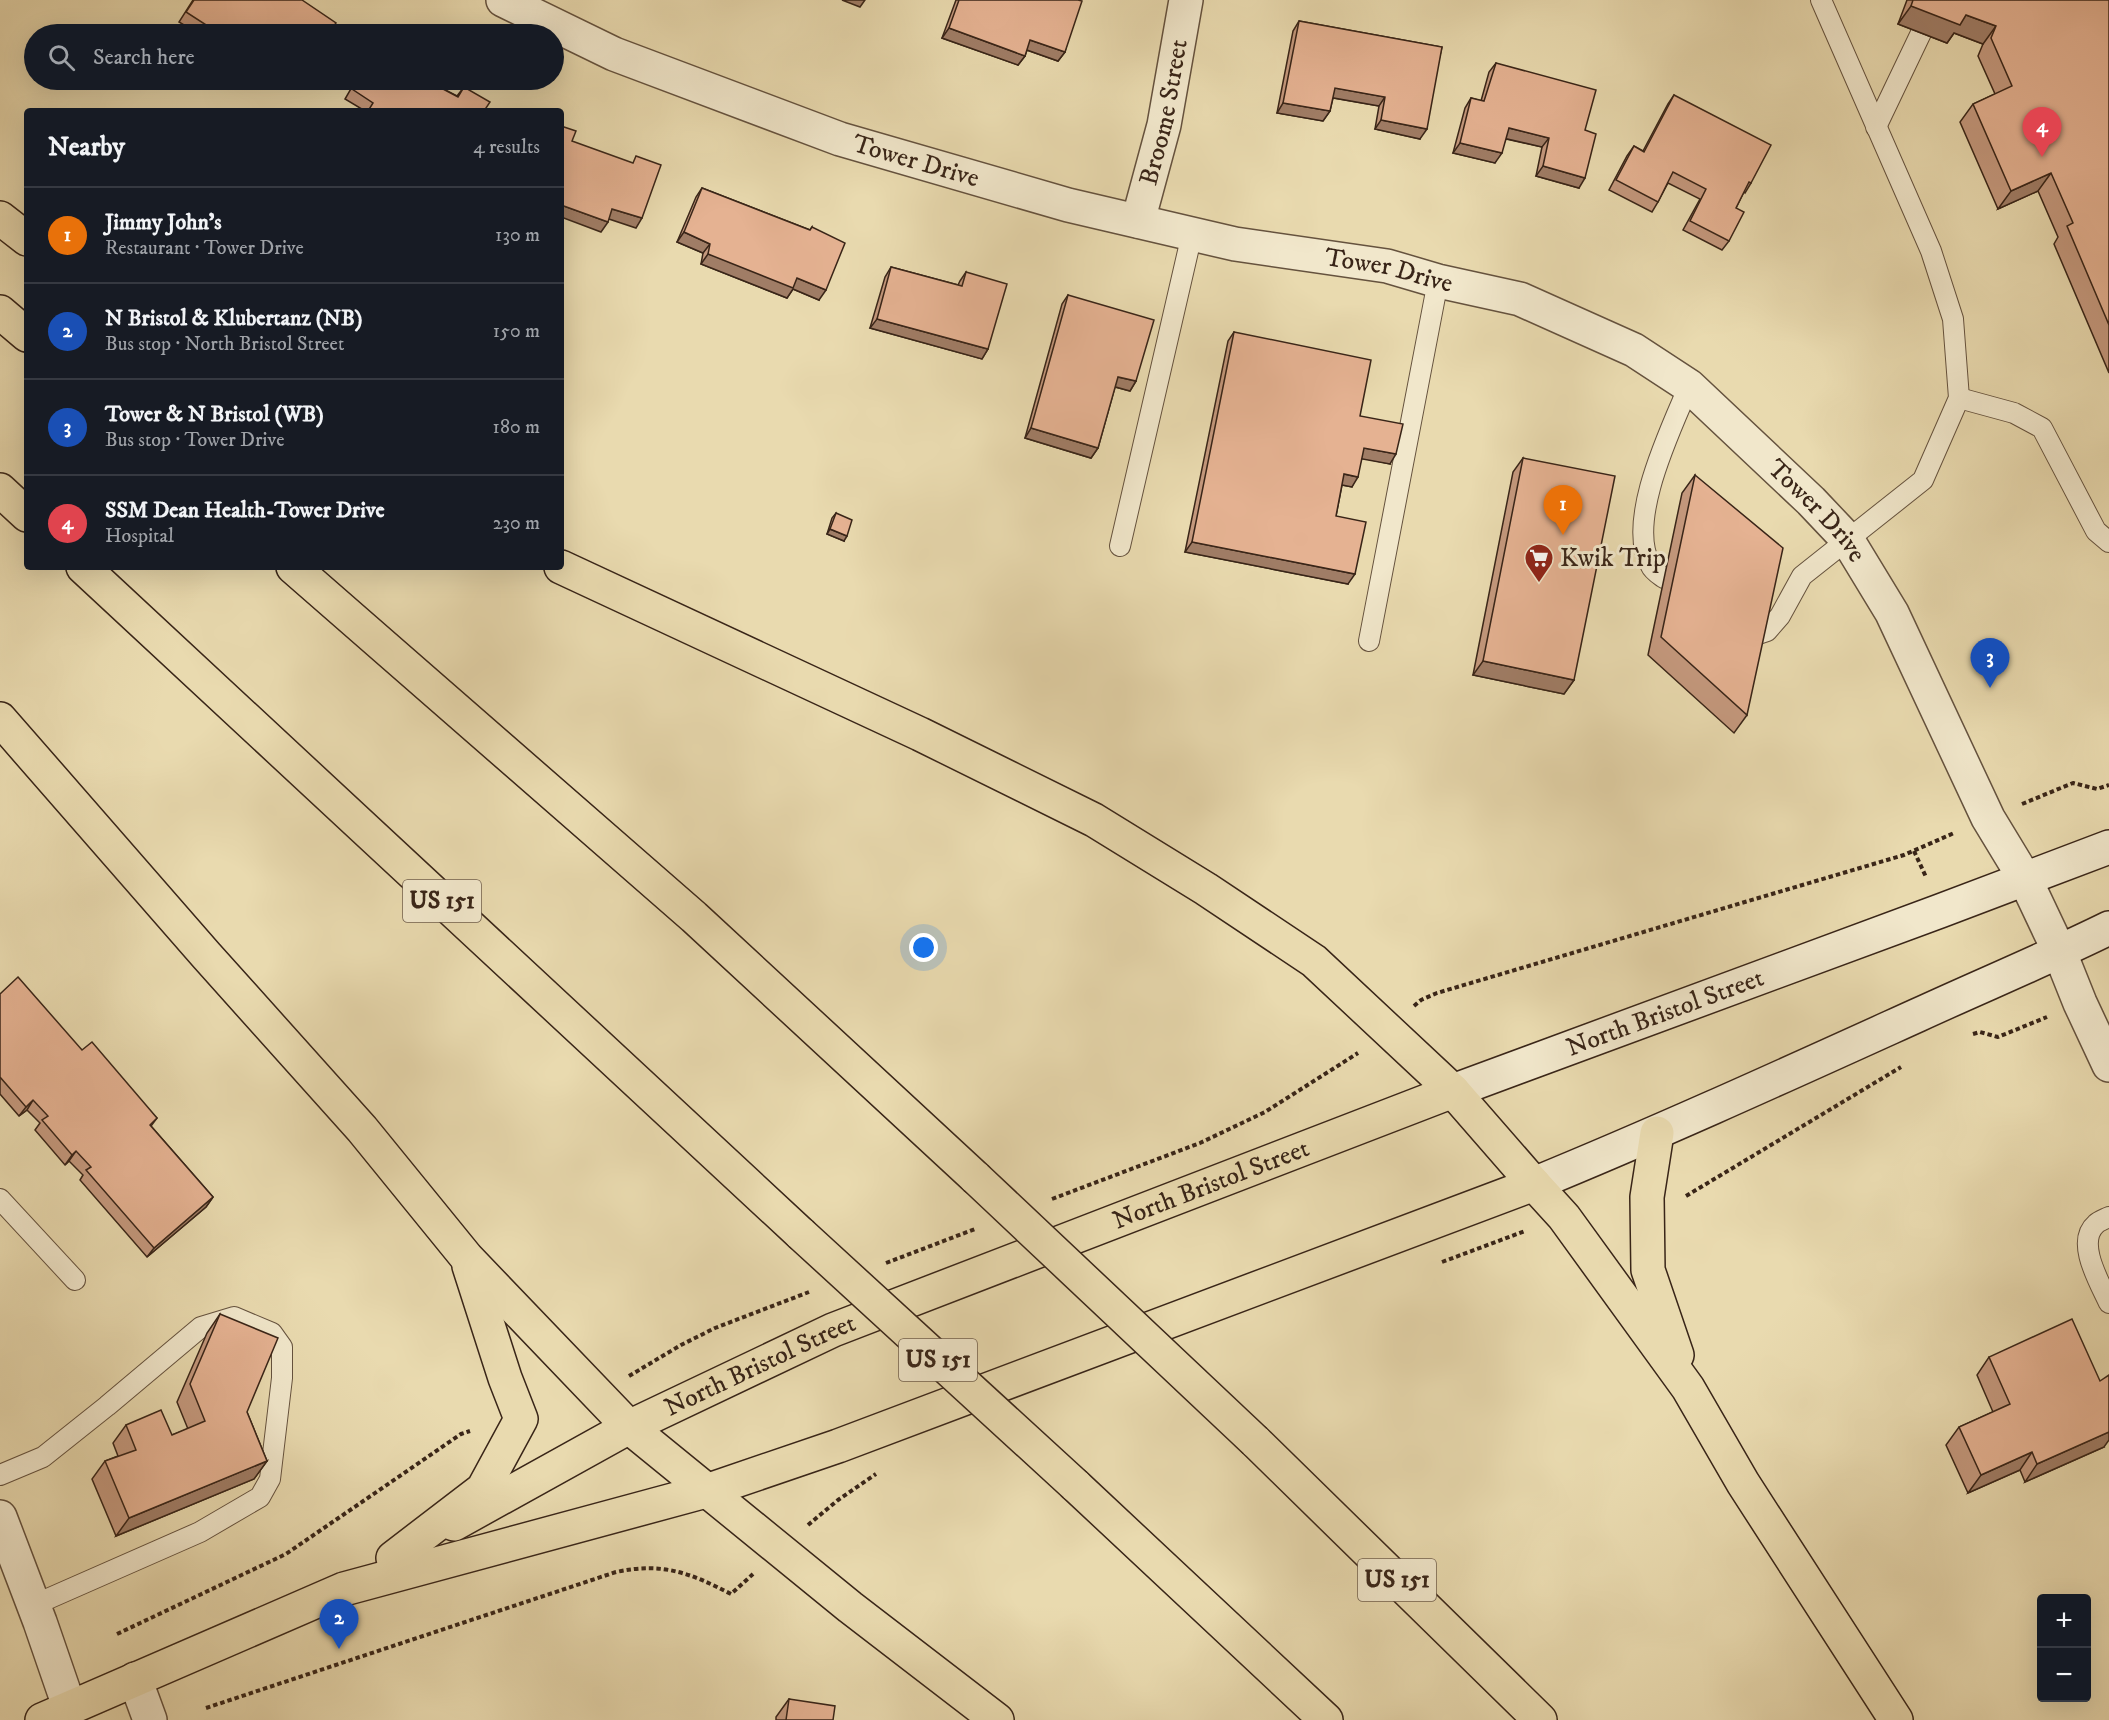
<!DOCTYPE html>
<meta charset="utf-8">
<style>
body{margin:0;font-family:"IM FELL DW Pica",serif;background:#242831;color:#f1f3f6}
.controls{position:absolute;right:18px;bottom:18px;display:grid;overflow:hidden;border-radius:6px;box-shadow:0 6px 24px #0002}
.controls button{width:54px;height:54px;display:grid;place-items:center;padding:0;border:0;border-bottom:2px solid #363941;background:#171b24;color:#f1f3f6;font:30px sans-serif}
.you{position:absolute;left:924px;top:948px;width:21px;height:21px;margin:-15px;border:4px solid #fff;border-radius:50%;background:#1a73e8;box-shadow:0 0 0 9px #1a73e833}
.badge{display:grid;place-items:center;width:39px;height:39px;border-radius:50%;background:#c59692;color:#fff;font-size:20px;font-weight:700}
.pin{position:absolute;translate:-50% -50px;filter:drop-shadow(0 2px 3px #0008)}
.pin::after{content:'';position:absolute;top:32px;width:21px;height:18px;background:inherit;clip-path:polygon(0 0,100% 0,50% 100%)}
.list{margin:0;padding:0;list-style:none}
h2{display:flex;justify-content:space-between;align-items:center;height:78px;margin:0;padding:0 24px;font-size:26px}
h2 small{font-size:20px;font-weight:400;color:#9ea1a6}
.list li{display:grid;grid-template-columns:39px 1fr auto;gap:18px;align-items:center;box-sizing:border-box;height:96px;padding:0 24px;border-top:2px solid #363941}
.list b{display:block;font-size:22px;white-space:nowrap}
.list p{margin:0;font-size:20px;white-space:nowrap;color:#9ea1a6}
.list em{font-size:20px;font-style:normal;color:#9ea1a6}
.icon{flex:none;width:33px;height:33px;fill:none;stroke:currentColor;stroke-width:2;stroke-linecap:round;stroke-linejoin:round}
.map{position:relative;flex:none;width:2109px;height:1720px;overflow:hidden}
.search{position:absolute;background:#171b24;box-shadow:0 6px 24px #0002;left:24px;top:24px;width:540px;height:66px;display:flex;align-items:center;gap:15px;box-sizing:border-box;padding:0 21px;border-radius:33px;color:#9ea1a6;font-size:22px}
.panel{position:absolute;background:#171b24;box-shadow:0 6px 24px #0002;left:24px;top:108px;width:540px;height:462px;border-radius:6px}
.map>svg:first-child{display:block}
</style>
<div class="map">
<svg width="2109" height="1720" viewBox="0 0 2109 1720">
<rect width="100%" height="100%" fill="#e9daaf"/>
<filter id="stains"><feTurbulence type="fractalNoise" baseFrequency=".00333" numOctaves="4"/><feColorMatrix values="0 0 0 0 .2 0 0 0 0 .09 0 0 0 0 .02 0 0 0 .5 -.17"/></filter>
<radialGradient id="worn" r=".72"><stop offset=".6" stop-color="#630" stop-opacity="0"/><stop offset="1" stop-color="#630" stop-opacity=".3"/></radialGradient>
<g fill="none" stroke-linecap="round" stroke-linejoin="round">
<g stroke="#65523e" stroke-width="22">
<g id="lane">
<path d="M1876 127 1921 33"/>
<path d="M1959 398 2014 413 2042 428 2096 531 2109 542"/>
<path d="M1120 546 1192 234"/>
<path d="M1664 578C1660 575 1653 571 1651 566 1625 522 1671 429 1689 386"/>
<path d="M1755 635 1767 631 1780 616 1802 576 1923 480 1959 398 1953 319 1931 251 1821 0"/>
<path d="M1369 641 1438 281"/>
<path d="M0 1199 75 1280"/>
<path d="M2109 1217C2105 1219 2099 1221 2096 1224 2075 1242 2100 1283 2109 1303"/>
<path d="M0 1475 43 1457 107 1406 201 1327 234 1317 272 1333 282 1347V1378L270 1479 260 1497 200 1532 34 1605"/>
</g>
</g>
<g stroke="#65523e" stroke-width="36">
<g id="street">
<path id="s1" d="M503 0 614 54 840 139 1068 205 1192 234 1235 244 1387 266 1438 281 1520 299 1634 350 1689 386 1811 501 1847 539 1892 613 1988 818 2025 879 2060 953 2080 1003 2109 1065"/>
<path id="s2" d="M1138 221 1164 125 1186 0"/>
<path d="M0 1517 40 1622 70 1709"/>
<path d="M135 1679 150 1720"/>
</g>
</g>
<g stroke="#392518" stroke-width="36">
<g id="secondary">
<path id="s3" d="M1453 1091 1940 911 2109 847"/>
<path d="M1534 1184C1663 1131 1790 1073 1918 1015 1981 986 2046 959 2109 928"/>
</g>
</g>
<g stroke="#392518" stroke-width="36">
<g id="primary">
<path id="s4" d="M454 1524 629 1427 833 1330 1453 1091"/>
<path d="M42 1720 344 1589 706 1491 838 1446 1534 1184"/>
</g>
</g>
<g stroke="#392518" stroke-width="36">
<g id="highway">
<path d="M0 218 27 239"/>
<path d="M0 312 27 335"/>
<path d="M0 490 27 515"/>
<path d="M83 567 801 1234"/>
<path d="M293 567 694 917 976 1178"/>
<path d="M561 567 920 734 1094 820 1206 889 1314 961 1453 1091 1534 1184 1564 1217 1688 1388 1743 1483 1896 1720"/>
<path d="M0 719 206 955 362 1129 467 1258 629 1427 850 1607 997 1720"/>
<path d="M1657 1133 1647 1197 1648 1270 1677 1355"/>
<path d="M1255 1441 1540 1720"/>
<path d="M1075 1485 1326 1720"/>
<path d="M393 1558 483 1489 521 1419 505 1378 469 1266"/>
</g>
</g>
<g stroke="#392518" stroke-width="4" stroke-dasharray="4.5 3" stroke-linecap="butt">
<path d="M2022 804 2073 783 2097 789 2109 785"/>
<path d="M1914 851 1926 877"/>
<path d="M1414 1006 1421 1000 1437 993 1904 855 1954 833"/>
<path d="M1973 1034 1980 1032 1998 1037 2047 1017"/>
<path d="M1686 1196 1901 1067"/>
<path d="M1052 1199 1200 1143 1265 1112 1358 1053"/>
<path d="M1442 1262 1525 1231"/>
<path d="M886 1263 975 1229"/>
<path d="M629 1376 681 1345 715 1328 809 1292"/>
<path d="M808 1525 838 1500 876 1474"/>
<path d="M117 1634 286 1554 461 1434 470 1431"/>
<path d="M206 1708 616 1572C663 1562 690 1573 731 1594L753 1574"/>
</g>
<use href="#lane" stroke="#f1e7cb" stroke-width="20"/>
<use href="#street" stroke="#f1e7cb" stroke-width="33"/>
<use href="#secondary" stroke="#f1e7cb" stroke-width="33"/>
<use href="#primary" stroke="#e9daaf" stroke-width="33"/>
<use href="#highway" stroke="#e9daaf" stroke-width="33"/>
<g stroke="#392518" stroke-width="36" stroke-linecap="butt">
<g id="highway-bridge">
<path d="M976 1178 1255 1441"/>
<path d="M801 1234 1075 1485"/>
</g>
</g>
<use href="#highway-bridge" stroke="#e9daaf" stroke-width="33"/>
</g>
<g fill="#c5997e" stroke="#392518" stroke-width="1.5">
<path d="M193 0 328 34H199L179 22Z"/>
<path d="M956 0H1078L1065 52 1058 61 1027 50 1025 56 1018 65 942 38Z"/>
<path d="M1907 0H2109V373L2054 244 2058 237 2038 191 1998 209 1960 122 1973 104 1995 94 1978 56 1983 44 1954 33 1947 43 1898 24Z"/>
<path d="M1299 21 1442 47 1420 139 1375 129 1379 106 1333 98 1330 111 1323 121 1277 113 1293 31Z"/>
<path d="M1496 63 1585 130 1579 188 1536 176 1542 147 1506 139 1495 163 1453 153 1465 108 1471 98 1481 101 1489 72Z"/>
<path d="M356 80H426L457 96 464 87 484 111H365L345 99Z"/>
<path d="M1674 95 1751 183 1745 193 1744 192 1736 208 1729 241 1722 250 1683 230 1700 199 1668 183 1658 202 1652 212 1609 190 1627 156 1634 146 1643 151 1668 104Z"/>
<path d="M702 188 810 230 812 227 819 300 793 289 787 298 701 264 703 253 677 242 696 197Z"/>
<path d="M891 267 958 285 960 281 966 272 988 349 982 359 870 328 885 277Z"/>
<path d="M1068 295 1136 381 1130 391 1115 387 1098 448 1091 458 1025 438 1062 304Z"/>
<path d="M1234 332 1360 416 1390 464 1362 458 1352 487 1342 485 1336 516 1348 584 1185 552 1228 341Z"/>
<path d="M1523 458 1574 680 1564 694 1473 675 1513 472Z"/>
<path d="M1695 475 1747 715 1734 733 1648 655 1682 493Z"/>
<path d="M836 513 844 541 827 534 832 518Z"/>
<path d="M0 994 82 1050 157 1118 151 1126 213 1197 206 1207 147 1257 80 1180 83 1175 69 1161 65 1165 35 1130 40 1123 27 1110 19 1116 0 1094Z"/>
<path d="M220 1314 247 1412 267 1461 254 1479 116 1536 92 1479 105 1461 118 1456 113 1443 126 1425 172 1435 188 1429 177 1402 207 1333Z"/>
<path d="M1989 1357 2104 1447 2025 1482 2020 1470 1968 1493 1946 1445 1959 1427 1993 1412 1977 1375Z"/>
<path d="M789 1699 833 1720H776V1717Z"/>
</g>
<g fill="#a07d66" stroke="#392518" stroke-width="1.5">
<path d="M842 0H865L860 7Z"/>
<path d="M1911 6 1966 15 1996 26 1983 44 1954 33 1947 43 1898 24Z"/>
<path d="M949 28 1025 56 1018 65 942 38Z"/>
<path d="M1030 40 1065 52 1058 61 1024 49Z"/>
<path d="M1335 88 1385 97 1379 106 1328 97Z"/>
<path d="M1283 103 1330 111 1323 121 1277 113Z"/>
<path d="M1381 120 1427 129 1420 139 1375 129Z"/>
<path d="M1509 128 1549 138 1542 147 1503 138Z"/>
<path d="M1460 143 1502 153 1495 163 1453 153Z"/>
<path d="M1543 166 1585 178 1579 188 1536 176Z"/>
<path d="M2051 173 2038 191 1998 209 2011 191Z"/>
<path d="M561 205 608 222 601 232 561 217Z"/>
<path d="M612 209 642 218 636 228 606 218Z"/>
<path d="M684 232 710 244 703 253 677 242Z"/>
<path d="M708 254 797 278 826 290 819 300 793 289 787 298 701 264Z"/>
<path d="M877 319 988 349 982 359 870 328Z"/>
<path d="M1118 377 1136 381 1130 391 1112 386Z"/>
<path d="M1031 428 1098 448 1091 458 1025 438Z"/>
<path d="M1364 448 1396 454 1390 464 1357 458Z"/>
<path d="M1344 474 1358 477 1352 487 1337 484Z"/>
<path d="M830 529 847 536 844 541 827 534Z"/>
<path d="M1192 542 1355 574 1348 584 1185 552Z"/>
<path d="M1483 661 1574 680 1564 694 1473 675Z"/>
<path d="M33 1100 27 1110 19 1116 26 1107Z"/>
<path d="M76 1151 69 1161 65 1165 72 1155Z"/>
<path d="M213 1197 206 1207 147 1257 154 1248Z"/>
<path d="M2109 1432V1440L2104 1447 2025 1482 2037 1464Z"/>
<path d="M2032 1452 2020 1470 1968 1493 1981 1475Z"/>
<path d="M267 1461 254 1479 116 1536 129 1518Z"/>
</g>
<g fill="#e5b292" stroke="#392518" stroke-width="1.5">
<path d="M194 0H302L336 23 328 34H220L186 12Z"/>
<path d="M959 0H1078L1082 1 1065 52 1030 40 1025 56 949 28Z"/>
<path d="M1913 0H2109V325L2067 226 2073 223 2051 173 2011 191 1973 104 2012 86 1991 38 1996 26 1966 15 1960 25 1911 6Z"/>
<path d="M1299 21 1442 47 1427 129 1381 120 1385 97 1335 88 1330 111 1283 103Z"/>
<path d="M1496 63 1596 90 1585 130 1596 134 1585 178 1543 166 1549 138 1509 128 1502 153 1460 143 1471 98 1484 101Z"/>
<path d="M357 80H426L458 97 464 87 490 102 484 111H368L373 103 352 89Z"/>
<path d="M1674 95 1771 145 1751 183 1749 182 1736 208 1744 212 1729 241 1690 221 1706 189 1673 172 1658 202 1616 180 1634 146 1644 152Z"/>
<path d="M561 126 576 131 572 141 633 163 636 156 661 165 642 218 612 209 608 222 561 205Z"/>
<path d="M702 188 810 230 812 227 845 243 826 290 797 278 793 288 708 254 710 244 684 232Z"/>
<path d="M891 267 962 286 966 272 1007 284 988 349 877 319Z"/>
<path d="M1068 295 1154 320 1136 381 1118 377 1098 448 1031 428Z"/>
<path d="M1234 332 1371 360 1360 416 1403 424 1396 454 1364 448 1358 477 1344 474 1336 516 1366 522 1355 574 1192 542Z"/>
<path d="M1523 458 1615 476 1574 680 1483 661Z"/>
<path d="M1695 475 1783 548 1747 715 1661 637Z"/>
<path d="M836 513 852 520 847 536 830 529Z"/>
<path d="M18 977 82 1050 92 1042 157 1118 150 1125 213 1197 154 1248 86 1170 91 1167 76 1151 72 1155 42 1120 48 1116 33 1100 26 1107 0 1077V994Z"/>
<path d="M220 1314 278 1338 247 1412 267 1461 129 1518 105 1461 136 1450 126 1425 161 1410 172 1435 205 1421 190 1384Z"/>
<path d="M2072 1319 2100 1381 2109 1375V1432L2037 1464 2032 1452 1981 1475 1959 1427 2010 1404 1989 1357Z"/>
<path d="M789 1699 835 1706 833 1720H786Z"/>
</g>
<defs>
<g id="supermarket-pin" transform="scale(1.5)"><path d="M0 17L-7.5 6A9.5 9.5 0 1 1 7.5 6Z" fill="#8f2418" stroke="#f1e7cb"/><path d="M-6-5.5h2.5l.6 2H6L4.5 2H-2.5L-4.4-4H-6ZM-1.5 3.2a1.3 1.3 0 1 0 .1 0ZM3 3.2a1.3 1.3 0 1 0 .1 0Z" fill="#fff"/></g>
</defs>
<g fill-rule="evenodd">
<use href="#supermarket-pin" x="1539" y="558"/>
</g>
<g text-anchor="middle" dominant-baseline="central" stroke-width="6" stroke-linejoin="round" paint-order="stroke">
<g fill="#f1e7cb" stroke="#705f4e" stroke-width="1.5">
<rect x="403" y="880" width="78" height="42" rx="4.5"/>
<rect x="899" y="1339" width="78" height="42" rx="4.5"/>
<rect x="1358" y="1559" width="78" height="42" rx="4.5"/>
</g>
<g font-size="24" font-weight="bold" fill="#392518">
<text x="442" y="901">US 151</text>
<text x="938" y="1360">US 151</text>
<text x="1397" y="1580">US 151</text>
</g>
<g font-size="26" fill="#392518" stroke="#f1e7cb">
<text stroke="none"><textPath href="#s2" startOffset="112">Broome Street</textPath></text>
<text stroke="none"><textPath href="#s1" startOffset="444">Tower Drive</textPath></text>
<text stroke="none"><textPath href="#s1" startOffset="930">Tower Drive</textPath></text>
<text stroke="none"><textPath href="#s1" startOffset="1434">Tower Drive</textPath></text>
<text stroke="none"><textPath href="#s3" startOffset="226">North Bristol Street</textPath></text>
<text stroke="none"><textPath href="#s4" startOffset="831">North Bristol Street</textPath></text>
<text stroke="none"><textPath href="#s4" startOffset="345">North Bristol Street</textPath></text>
</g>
<g font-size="26" fill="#392518" stroke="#f1e7cb" text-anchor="start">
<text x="1560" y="558">Kwik Trip</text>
</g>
</g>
<rect width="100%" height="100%" filter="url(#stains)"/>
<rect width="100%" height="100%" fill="url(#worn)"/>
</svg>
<div class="controls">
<button>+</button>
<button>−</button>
</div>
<div class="you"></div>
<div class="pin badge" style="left:1563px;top:535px;background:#e8710a">1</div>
<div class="pin badge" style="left:339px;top:1649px;background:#1a4fb4">2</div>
<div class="pin badge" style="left:1990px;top:688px;background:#1a4fb4">3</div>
<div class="pin badge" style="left:2042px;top:157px;background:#e0444e">4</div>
<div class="search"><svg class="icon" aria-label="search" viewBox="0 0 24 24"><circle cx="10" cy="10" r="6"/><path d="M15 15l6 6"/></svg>Search here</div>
<section class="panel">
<h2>Nearby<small>4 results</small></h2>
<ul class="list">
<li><span class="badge" style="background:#e8710a">1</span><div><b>Jimmy John's</b><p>Restaurant · Tower Drive</p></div><em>130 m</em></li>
<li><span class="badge" style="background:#1a4fb4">2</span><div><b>N Bristol &amp; Klubertanz (NB)</b><p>Bus stop · North Bristol Street</p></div><em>150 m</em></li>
<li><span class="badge" style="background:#1a4fb4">3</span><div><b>Tower &amp; N Bristol (WB)</b><p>Bus stop · Tower Drive</p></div><em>180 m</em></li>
<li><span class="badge" style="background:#e0444e">4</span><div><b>SSM Dean Health-Tower Drive</b><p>Hospital</p></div><em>230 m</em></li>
</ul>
</section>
</div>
